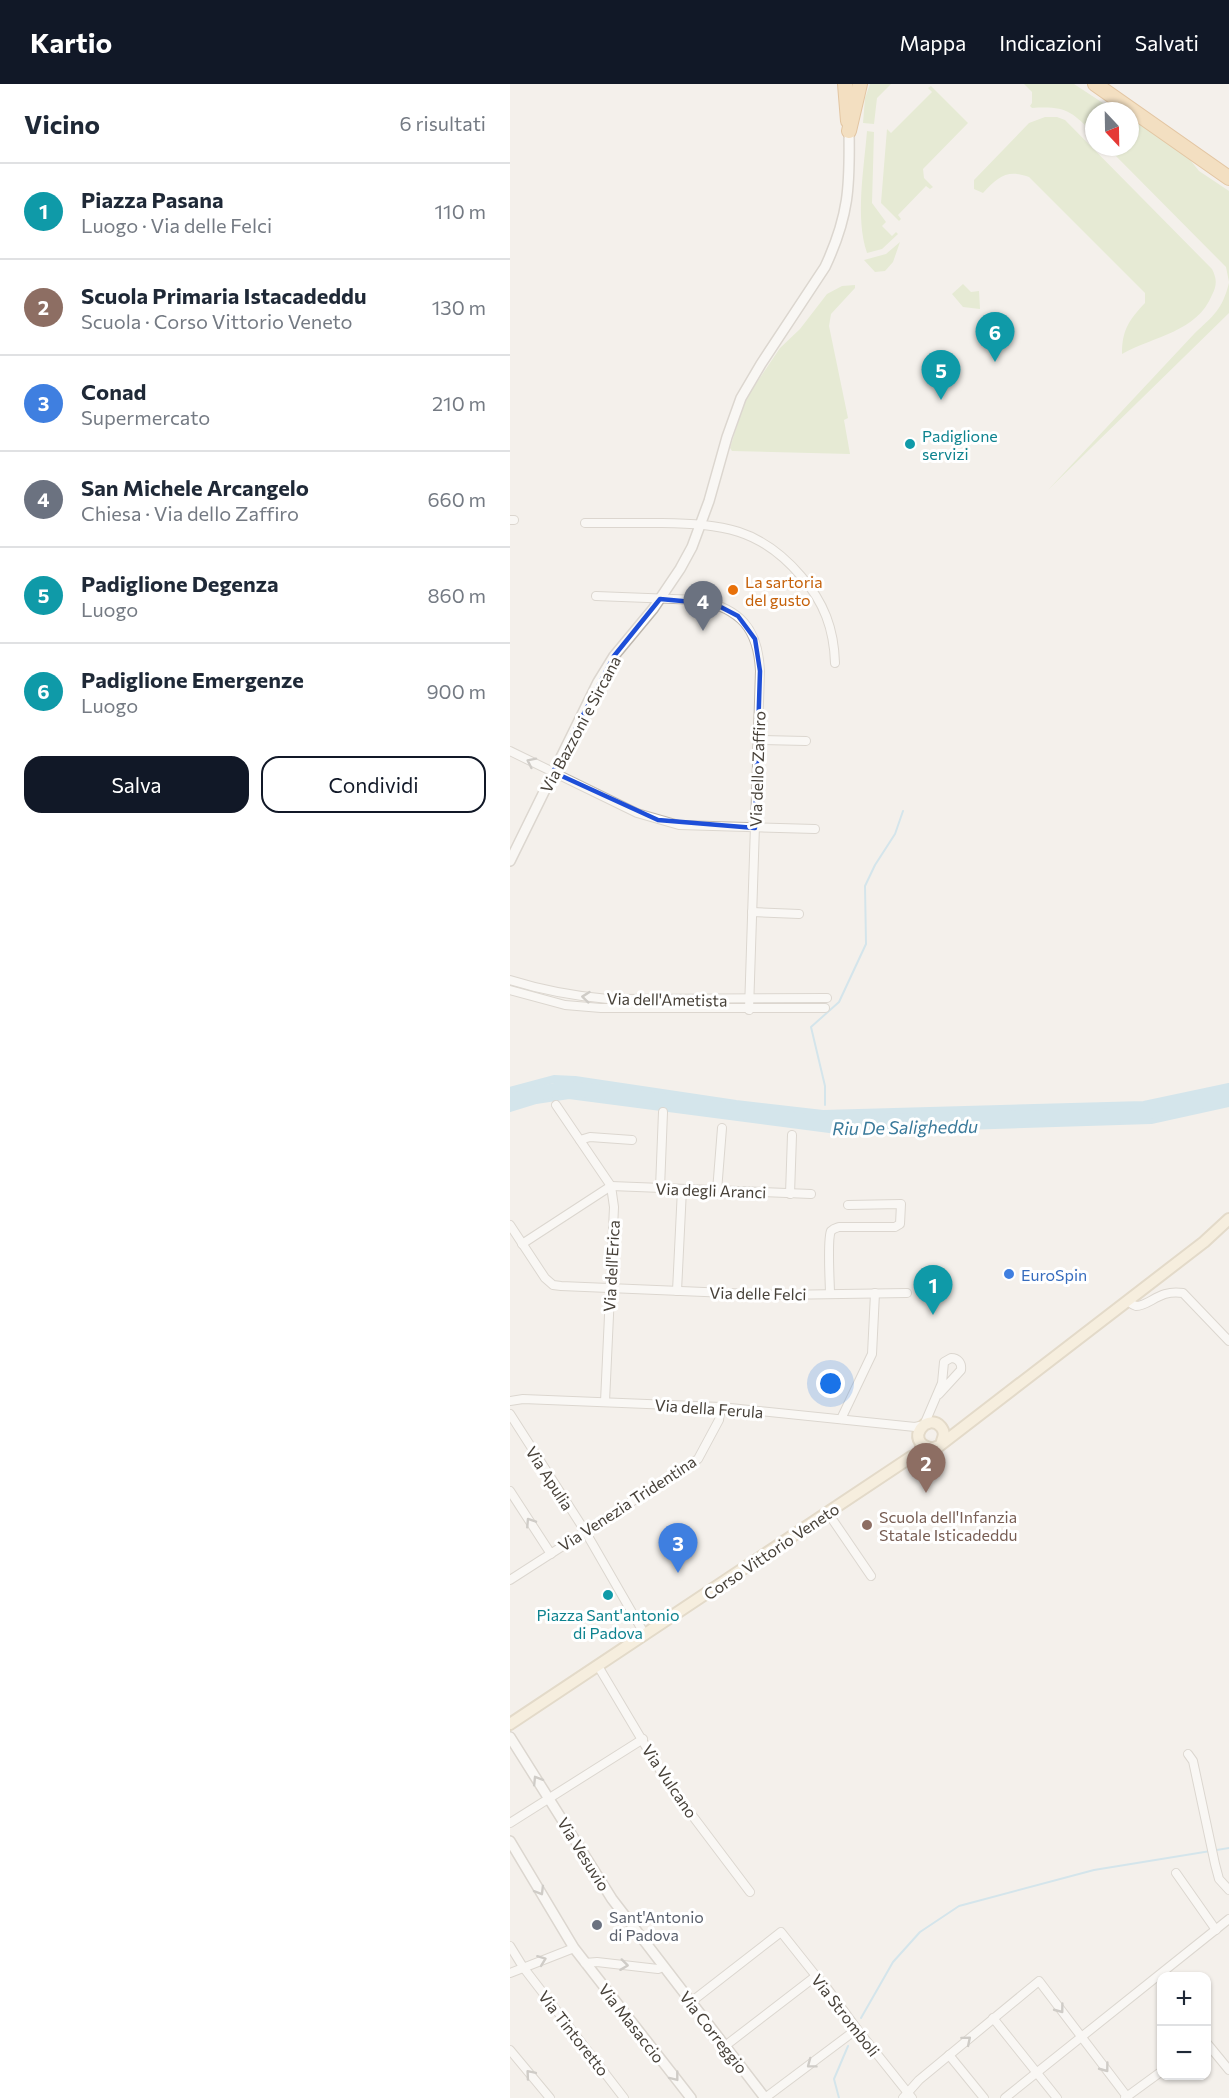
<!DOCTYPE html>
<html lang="it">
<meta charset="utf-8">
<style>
body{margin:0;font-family:Commissioner,sans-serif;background:#f2f2f3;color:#1f2937}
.controls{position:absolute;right:18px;bottom:18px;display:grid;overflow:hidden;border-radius:12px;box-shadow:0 2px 4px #0004}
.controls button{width:54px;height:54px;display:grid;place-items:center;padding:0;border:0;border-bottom:2px solid #e0e1e3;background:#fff;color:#1f2937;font:30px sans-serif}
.compass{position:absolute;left:575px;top:18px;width:54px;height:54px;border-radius:50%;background:#fff;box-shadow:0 2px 4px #0004;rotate:158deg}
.you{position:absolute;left:321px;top:1300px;width:21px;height:21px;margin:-15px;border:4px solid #fff;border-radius:50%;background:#1a73e8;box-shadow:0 0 0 9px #1a73e833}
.badge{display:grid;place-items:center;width:39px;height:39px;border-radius:50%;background:#111827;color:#fff;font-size:20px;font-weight:700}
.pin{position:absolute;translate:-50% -50px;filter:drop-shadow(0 2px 3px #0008)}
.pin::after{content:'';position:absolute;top:32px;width:21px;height:18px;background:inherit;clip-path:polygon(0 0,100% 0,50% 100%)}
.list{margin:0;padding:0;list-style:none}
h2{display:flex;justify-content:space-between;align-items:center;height:78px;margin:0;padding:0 24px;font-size:26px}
h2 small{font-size:20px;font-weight:400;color:#747a83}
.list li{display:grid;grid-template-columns:39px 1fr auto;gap:18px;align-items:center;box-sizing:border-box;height:96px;padding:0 24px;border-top:2px solid #e0e1e3}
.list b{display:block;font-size:22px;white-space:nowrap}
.list p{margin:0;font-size:20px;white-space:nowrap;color:#747a83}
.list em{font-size:20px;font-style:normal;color:#747a83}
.actions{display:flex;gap:12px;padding:18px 24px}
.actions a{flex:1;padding:14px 0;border:2px solid #111827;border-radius:18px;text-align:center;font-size:21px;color:#111827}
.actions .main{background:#111827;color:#fff}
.map{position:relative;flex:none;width:719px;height:2014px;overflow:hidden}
header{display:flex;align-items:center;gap:36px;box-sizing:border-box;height:84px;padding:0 30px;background:#111827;color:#fff}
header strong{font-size:28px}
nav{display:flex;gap:33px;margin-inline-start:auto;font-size:21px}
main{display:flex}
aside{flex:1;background:#fff}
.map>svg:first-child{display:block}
</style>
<header>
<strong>Kartio</strong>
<nav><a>Mappa</a><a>Indicazioni</a><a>Salvati</a></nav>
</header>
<main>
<aside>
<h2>Vicino<small>6 risultati</small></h2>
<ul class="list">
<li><span class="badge" style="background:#0f9aa8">1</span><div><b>Piazza Pasana</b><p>Luogo · Via delle Felci</p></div><em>110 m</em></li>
<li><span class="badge" style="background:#8d6e63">2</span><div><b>Scuola Primaria Istacadeddu</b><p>Scuola · Corso Vittorio Veneto</p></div><em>130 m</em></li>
<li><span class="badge" style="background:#3f7fe0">3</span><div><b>Conad</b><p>Supermercato</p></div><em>210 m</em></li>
<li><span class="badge" style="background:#6b7280">4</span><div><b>San Michele Arcangelo</b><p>Chiesa · Via dello Zaffiro</p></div><em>660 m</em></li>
<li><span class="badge" style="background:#0f9aa8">5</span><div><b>Padiglione Degenza</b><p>Luogo</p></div><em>860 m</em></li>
<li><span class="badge" style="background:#0f9aa8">6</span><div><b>Padiglione Emergenze</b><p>Luogo</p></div><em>900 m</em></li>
</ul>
<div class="actions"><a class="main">Salva</a><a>Condividi</a></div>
</aside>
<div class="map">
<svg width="719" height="2014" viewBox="0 0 719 2014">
<rect width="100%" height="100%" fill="#f4f0eb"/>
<g fill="#d4e3b8">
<path d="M360 0H381L367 14 364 40 353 39 355 14Z"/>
<path d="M514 0H564L596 21 615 27H584V50C561 27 556 22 522 24L520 22 522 19V8Z"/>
<path d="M421 2 458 39 413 85 414 94 423 103 420 105 416 102 388 131 391 135 389 137 371 119 377 45 381 49 422 8 418 4Z"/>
<path d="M620 31 677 72 689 87 719 107V198L716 183 597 63H620Z"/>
<path d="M535 33H547L555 36 702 185C707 195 707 201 702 211 687 248 644 252 612 270 612 246 619 236 635 219V209L519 93C497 85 488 93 473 109L464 105V96L519 39Z"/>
<path d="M357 47 364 48 362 119 376 138 372 142 382 152 386 148 388 150 372 165 357 169C345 133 354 85 357 47Z"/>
<path d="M390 158 383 178 375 187 365 188 354 176 376 170Z"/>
<path d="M719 199V229L538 406 684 250C704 231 712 226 719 199Z"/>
<path d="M453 200 461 208 469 207 470 225 453 223 442 210Z"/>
<path d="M345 201V204L321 230 319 242 338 334 334 336 340 370 222 367 220 364 235 316 270 264 290 245 317 210 332 202Z"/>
</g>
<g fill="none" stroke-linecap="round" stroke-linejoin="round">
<g stroke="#aed7ea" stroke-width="2">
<path d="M315 1021V1002L301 943 329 918 356 860 355 802 365 781 385 750 393 727"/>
<path d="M305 1038 309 1034"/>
<path d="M351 1934 383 1878 410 1848 449 1822 584 1786 719 1764"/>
<path d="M329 2014 324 1995 338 1962"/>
</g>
<g stroke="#aed7ea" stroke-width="8">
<path d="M0 1007 44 995 65 996 226 1020 313 1030 634 1021 719 1003"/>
<path d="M0 1024 26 1016 59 1011 327 1046 641 1036 719 1019"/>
</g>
<path stroke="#aed7ea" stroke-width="14" d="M0 1017 24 1010 54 1004 84 1007 305 1038H335L624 1031 719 1012"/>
<g stroke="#beb7ae" stroke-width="10">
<g id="minor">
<path d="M0 436H4"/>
<path d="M75 439C101 439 127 439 152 439 212 440 250 444 291 492 314 518 324 545 325 579"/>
<path d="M86 512 189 516C230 525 248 544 250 587L239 926"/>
<path d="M248 656 296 657"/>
<path d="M0 667 127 729 169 741 305 745"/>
<path d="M242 828 289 830"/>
<path d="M0 896C32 906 64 912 98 915L317 914"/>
<path d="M0 906 55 921 91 924H315"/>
<path d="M46 1021 101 1102 104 1123 95 1318"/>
<path d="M70 1056 80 1053 122 1056"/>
<path d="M101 1102 301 1110"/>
<path d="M150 1104 153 1028"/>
<path d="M207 1107 212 1044"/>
<path d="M280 1110 282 1051"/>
<path d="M0 1141 35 1194 43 1201 51 1202 267 1211 397 1209"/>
<path d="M12 1160 101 1102"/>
<path d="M167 1207 172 1105"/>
<path d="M320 1210C320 1199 317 1155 321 1147 324 1144 326 1144 329 1143H385L390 1140 391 1120 338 1121"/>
<path d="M618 1217C621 1219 622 1221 626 1222 640 1222 649 1205 673 1209L719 1257"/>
<path d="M0 1317 13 1315 211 1323 405 1343 414 1341 432 1299 434 1278 441 1274C448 1274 452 1279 451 1286L429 1310"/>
<path d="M0 1330 75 1447 135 1551"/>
<path d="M331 1335 362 1270 365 1209"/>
<path d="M0 1407 41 1470"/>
<path d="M318 1429 361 1492"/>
<path d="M0 1496 188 1375 209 1336 211 1323"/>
<path d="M88 1582 157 1698 240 1808"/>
<path d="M678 1670 683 1677 705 1780 709 1795 719 1806"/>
<path d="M0 1739 133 1655"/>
<path d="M666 1789 706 1846"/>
<path d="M0 1862 13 1883 114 2014"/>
<path d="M75 1879 87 1878 148 1885 153 1883"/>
<path d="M0 1889 64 1864"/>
<path d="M181 1918 271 1848 306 1892 317 1904 347 1945 402 2014"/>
<path d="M483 1934 547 2014"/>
<path d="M696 1958 719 1986"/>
<path d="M215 1962 306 1892"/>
<path d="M0 1966 40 2014"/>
<path d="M439 1971 474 2014"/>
<path d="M255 2014 347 1945"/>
<path d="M393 2014 409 1996 529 1897 618 2014"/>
<path d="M495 2014 719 1835"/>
<path d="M615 2014 652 1987"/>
</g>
</g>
<g stroke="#beb7ae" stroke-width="12">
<g id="tertiary">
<path d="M0 777 88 598 104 572 143 525 170 485 182 463 199 417 217 353 231 314 251 280 315 183C339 132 340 102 339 47"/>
<path d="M0 1653 102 1815 255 2014"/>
<path d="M0 1757 64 1864 181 2014"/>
</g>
</g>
<g stroke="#cebe9f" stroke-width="14">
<g id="secondary">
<path d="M420 1364C394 1357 417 1327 431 1343 435 1348 434 1352 432 1357"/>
<path d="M0 1640 401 1373 429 1362 694 1158 719 1135"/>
</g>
</g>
<g stroke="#ce924b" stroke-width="16">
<g id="trunk">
<path d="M335 0 338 37"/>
<path d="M585 0 719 94"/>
<path d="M339 47 350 0"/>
</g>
</g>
<use href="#minor" stroke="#fff" stroke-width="8"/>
<use href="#tertiary" stroke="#fff" stroke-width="9"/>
<use href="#secondary" stroke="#f9ebcf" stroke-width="10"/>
<use href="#trunk" stroke="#f2ca8e" stroke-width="14"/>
</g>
<defs><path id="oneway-chevron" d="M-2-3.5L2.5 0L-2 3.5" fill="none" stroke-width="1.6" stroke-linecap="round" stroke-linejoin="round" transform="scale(1.5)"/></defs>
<g stroke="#a3a09c">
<use href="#oneway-chevron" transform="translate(21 678) rotate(-154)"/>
<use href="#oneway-chevron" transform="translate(76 913) rotate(-174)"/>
<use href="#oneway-chevron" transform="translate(20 1438) rotate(-123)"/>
<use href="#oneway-chevron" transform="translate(27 1696) rotate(-122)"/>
<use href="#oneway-chevron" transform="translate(30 1807) rotate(59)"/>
<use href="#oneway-chevron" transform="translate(32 1876) rotate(-21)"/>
<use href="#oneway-chevron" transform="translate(114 1881) rotate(7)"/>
<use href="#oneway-chevron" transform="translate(550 1925) rotate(53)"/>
<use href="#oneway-chevron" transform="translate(457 1956) rotate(-40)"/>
<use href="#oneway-chevron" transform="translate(301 1980) rotate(143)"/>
<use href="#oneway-chevron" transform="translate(595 1984) rotate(53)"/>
<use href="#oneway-chevron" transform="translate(20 1990) rotate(-130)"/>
<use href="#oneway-chevron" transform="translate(165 1993) rotate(52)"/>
</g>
<path d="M0 0H719V2014H0ZM150 515 205 520 228 532 245 555 250 587 245 744 148 736 43 688 104 572Z" fill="#f4f0eb" fill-opacity=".55" fill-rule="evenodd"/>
<path fill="none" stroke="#1d4ed8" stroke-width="4.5" stroke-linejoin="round" d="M150 515 205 520 228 532 245 555 250 587 245 744 148 736 43 688 104 572Z"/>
<g fill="#0f9aa8" stroke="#fff" stroke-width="2">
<circle cx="400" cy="360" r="6"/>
<circle cx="98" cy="1511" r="6"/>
</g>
<circle fill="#e8710a" stroke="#fff" stroke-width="2" cx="223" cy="506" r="6"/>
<circle fill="#3f7fe0" stroke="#fff" stroke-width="2" cx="499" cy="1190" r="6"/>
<circle fill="#8d6e63" stroke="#fff" stroke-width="2" cx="357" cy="1441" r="6"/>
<circle fill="#6b7280" stroke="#fff" stroke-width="2" cx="87" cy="1841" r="6"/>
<g text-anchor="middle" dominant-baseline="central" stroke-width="6" stroke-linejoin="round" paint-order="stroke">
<g font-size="16" fill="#0d838f" stroke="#fff" text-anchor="start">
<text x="412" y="351">Padiglione<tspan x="412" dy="18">servizi</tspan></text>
<text x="98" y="1530" text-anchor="middle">Piazza Sant'antonio<tspan x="98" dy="18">di Padova</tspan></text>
</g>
<g font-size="16" fill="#c56008" stroke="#fff" text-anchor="start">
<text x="235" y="497">La sartoria<tspan x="235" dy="18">del gusto</tspan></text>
</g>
<g font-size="16" fill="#474139" stroke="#fff">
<text transform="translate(70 640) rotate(-62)">Via Bazzoni e Sircana</text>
<text transform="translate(247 685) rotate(-88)">Via dello Zaffiro</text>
<text transform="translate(157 915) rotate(1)">Via dell'Ametista</text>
<text transform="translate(201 1106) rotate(2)">Via degli Aranci</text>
<text transform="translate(101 1182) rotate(-87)">Via dell'Erica</text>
<text transform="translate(248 1209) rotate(1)">Via delle Felci</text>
<text transform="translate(199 1324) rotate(4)">Via della Ferula</text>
<text transform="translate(40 1394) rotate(57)">Via Apulia</text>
<text transform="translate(117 1419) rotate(-33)">Via Venezia Tridentina</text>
<text transform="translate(261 1467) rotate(-34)">Corso Vittorio Veneto</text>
<text transform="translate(160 1697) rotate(56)">Via Vulcano</text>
<text transform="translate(74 1770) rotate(58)">Via Vesuvio</text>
<text transform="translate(336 1931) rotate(52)">Via Stromboli</text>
<text transform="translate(122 1939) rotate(52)">Via Masaccio</text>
<text transform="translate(204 1948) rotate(52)">Via Correggio</text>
<text transform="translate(64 1949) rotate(52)">Via Tintoretto</text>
</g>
<g font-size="16" fill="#366cbe" stroke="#fff" text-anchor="start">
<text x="511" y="1190">EuroSpin</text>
</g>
<g font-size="16" fill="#785e54" stroke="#fff" text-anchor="start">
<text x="369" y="1432">Scuola dell'Infanzia<tspan x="369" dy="18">Statale Isticadeddu</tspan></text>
</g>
<g font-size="16" fill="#5b616d" stroke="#fff" text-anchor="start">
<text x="99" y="1832">Sant'Antonio<tspan x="99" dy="18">di Padova</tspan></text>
</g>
<g font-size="18" font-style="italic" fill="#39799a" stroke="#fff">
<text transform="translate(395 1043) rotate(-1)">Riu De Saligheddu</text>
</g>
</g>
</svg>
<div class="controls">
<button>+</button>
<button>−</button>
</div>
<svg class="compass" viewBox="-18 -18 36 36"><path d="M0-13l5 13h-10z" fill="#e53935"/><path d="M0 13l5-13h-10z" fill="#747a83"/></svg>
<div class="you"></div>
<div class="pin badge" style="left:423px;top:1231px;background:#0f9aa8">1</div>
<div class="pin badge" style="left:416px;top:1409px;background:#8d6e63">2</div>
<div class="pin badge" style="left:168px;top:1489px;background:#3f7fe0">3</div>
<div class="pin badge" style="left:193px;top:547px;background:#6b7280">4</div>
<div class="pin badge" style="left:431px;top:316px;background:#0f9aa8">5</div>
<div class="pin badge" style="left:485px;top:278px;background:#0f9aa8">6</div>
</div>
</main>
